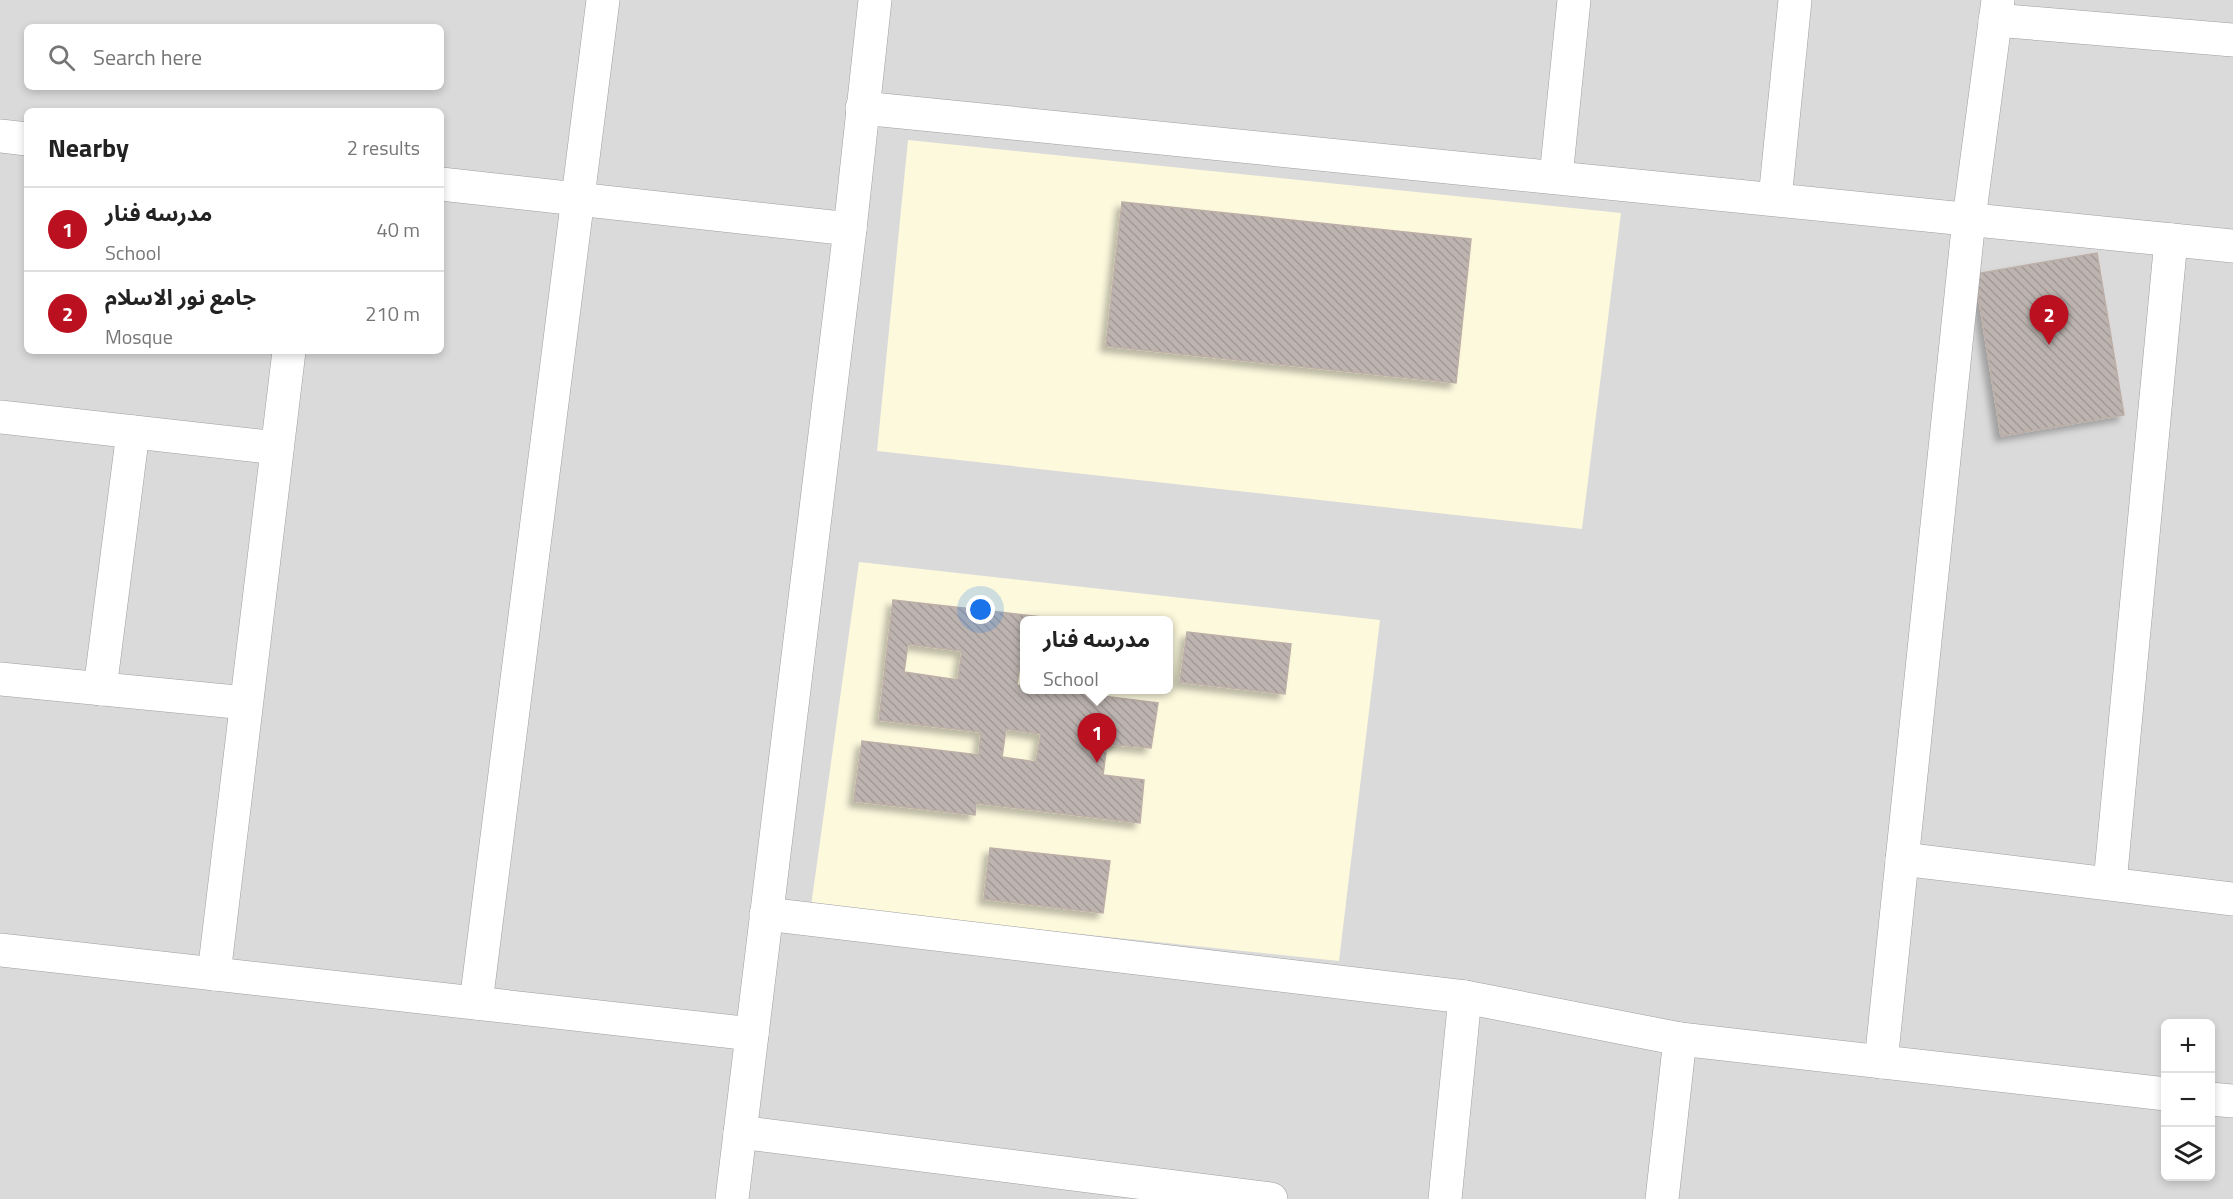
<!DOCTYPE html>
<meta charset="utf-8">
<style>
body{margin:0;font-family:"Titillium Web","Noto Sans Arabic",sans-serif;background:#f2f2f2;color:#222}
.controls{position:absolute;right:18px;bottom:18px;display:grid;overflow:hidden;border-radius:9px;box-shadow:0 3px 9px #0003}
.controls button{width:54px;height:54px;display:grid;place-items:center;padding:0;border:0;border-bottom:2px solid #e0e0e0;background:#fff;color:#222;font:30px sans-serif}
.you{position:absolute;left:981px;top:610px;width:21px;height:21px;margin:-15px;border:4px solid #fff;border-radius:50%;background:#1a73e8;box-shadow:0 0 0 9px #1a73e833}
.badge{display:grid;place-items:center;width:39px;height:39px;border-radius:50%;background:#ba1020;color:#fff;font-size:20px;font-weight:700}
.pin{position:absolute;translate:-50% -50px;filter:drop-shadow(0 2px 3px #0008)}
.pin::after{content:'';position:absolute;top:32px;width:21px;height:18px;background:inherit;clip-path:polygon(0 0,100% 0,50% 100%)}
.popup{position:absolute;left:1020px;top:616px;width:153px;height:78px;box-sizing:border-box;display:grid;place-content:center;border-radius:9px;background:#fff;filter:drop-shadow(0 2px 4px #0005);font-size:20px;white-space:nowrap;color:#767676}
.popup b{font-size:22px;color:#222}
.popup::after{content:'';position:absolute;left:50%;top:100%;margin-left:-12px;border:12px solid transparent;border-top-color:#fff}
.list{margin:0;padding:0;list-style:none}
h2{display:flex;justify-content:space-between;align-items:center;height:78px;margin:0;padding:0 24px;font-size:26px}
h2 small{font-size:20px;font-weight:400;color:#767676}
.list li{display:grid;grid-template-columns:39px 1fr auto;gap:18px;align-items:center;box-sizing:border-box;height:84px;padding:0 24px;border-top:2px solid #e0e0e0}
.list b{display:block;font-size:22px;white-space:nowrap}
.list p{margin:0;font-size:20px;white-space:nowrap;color:#767676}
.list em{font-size:20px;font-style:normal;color:#767676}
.icon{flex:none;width:33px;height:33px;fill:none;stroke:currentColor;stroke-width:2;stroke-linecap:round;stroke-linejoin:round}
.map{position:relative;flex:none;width:2233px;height:1199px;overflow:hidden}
.search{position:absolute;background:#fff;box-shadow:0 3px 9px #0003;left:24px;top:24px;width:420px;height:66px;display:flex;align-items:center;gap:15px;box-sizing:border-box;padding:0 21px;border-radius:9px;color:#767676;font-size:22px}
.panel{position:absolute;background:#fff;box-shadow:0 3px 9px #0003;left:24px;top:108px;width:420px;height:246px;border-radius:9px}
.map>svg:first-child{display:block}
</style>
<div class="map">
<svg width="2233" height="1199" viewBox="0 0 2233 1199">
<defs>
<pattern id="building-back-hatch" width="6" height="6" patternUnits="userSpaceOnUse" patternTransform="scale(1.5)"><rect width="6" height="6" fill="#bdb4b0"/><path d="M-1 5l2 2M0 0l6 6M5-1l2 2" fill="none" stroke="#a29a97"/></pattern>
<filter id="shadow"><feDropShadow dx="-5.5" dy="5.5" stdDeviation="3" flood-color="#0004"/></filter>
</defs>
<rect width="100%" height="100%" fill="#ede9e3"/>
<path fill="#dbdada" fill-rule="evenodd" d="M0 0H2233V1199H0ZM27 27H441V87H27ZM27 111H441V351H27ZM1025 620H1169V690H1025ZM2166 1024H2210V1176H2166Z"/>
<g fill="#fcf9dd" fill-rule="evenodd">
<path d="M908 140 1621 213 1582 529 877 451Z"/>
<path d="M859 562 1380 620 1339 961 811 906ZM1025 620H1169V690H1025Z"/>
</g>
<g fill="url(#building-back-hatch)" stroke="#bdafa7" stroke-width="1.5" fill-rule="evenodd" filter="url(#shadow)">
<path d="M1122 202 1471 239 1456 383 1106 346Z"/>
<path d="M2097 253 2124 415 2001 436 1975 274Z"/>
<path d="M893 600 1069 620H1025V659L1021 658 1017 685 1025 686V690H1054L1158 703 1151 748 1107 744 1103 775 1144 780 1140 823 976 803 975 815 854 801 862 741 979 755 981 732 879 720ZM908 644 962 651 958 680 904 672ZM1006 729 1041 734 1036 762 1002 757Z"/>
<path d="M1187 632 1291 644 1285 694 1180 682Z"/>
<path d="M990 848 1110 861 1103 913 984 899Z"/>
</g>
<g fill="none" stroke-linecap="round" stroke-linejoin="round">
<g stroke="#9e9e9e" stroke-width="34">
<g id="minor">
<path d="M1995 20 2233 40"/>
<path d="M862 108 2233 246"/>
<path d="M0 136 27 139"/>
<path d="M1556 177 1574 0"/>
<path d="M441 184 850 229"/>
<path d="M1775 199 1795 0"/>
<path d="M0 417 277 448"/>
<path d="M0 679 246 703"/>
<path d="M100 689 133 432"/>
<path d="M1902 859 2233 899"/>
<path d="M2110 883 2171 240"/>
<path d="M766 914 1465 997 1680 1039 2166 1094"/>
<path d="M0 950 752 1034"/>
<path d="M214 974 289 351"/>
<path d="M476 1003 603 0"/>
<path d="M1881 1062 1969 219 1998 0"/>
<path d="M2210 1099 2233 1101"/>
<path d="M740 1132 1271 1199"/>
<path d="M732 1199 850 229 875 0"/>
<path d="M1445 1199 1465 997"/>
<path d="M1662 1199 1680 1039"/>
</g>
</g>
<use href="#minor" stroke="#fff" stroke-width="33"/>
</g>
</svg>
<div class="controls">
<button>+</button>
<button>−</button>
<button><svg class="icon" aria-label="layers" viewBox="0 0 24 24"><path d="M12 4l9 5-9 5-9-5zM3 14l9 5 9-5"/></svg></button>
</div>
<div class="you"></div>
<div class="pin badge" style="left:1097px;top:763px">1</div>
<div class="popup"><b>مدرسه فنار</b>School</div>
<div class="pin badge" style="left:2049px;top:345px">2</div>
<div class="search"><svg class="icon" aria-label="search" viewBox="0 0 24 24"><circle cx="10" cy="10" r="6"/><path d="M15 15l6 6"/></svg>Search here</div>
<section class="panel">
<h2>Nearby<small>2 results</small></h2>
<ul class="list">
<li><span class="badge">1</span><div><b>مدرسه فنار</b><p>School</p></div><em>40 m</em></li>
<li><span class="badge">2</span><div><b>جامع نور الاسلام</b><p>Mosque</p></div><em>210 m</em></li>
</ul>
</section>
</div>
